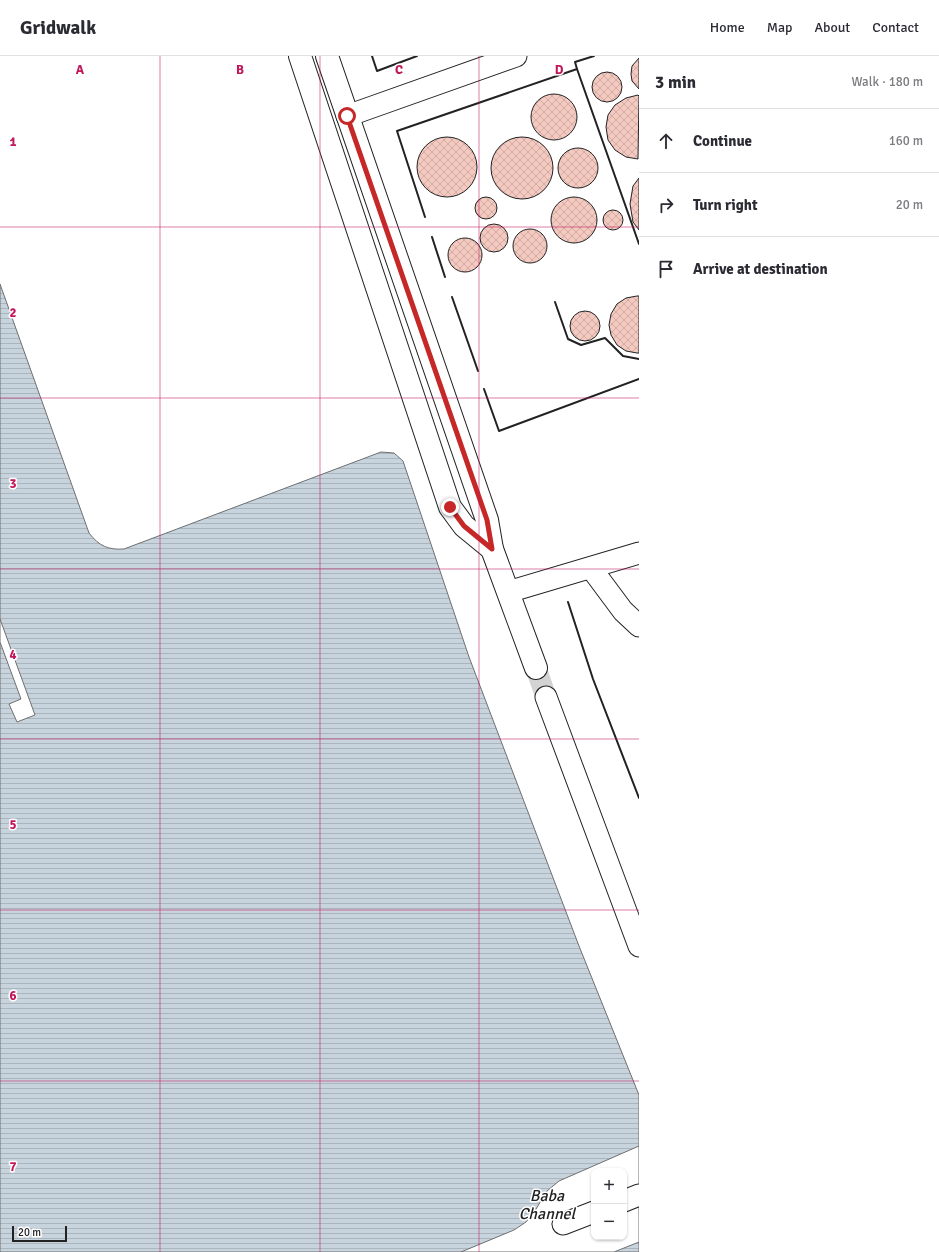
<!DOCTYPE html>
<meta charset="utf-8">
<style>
body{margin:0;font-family:Signika,sans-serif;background:#f2f2f3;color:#2b2b33}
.controls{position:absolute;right:12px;bottom:12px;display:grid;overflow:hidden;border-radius:8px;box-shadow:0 1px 3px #0004}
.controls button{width:36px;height:36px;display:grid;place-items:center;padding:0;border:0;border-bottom:1px solid #e1e1e2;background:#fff;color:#2b2b33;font:20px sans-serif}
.scale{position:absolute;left:12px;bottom:10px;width:55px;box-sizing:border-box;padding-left:4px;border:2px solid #222;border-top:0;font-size:11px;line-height:14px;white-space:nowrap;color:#222;-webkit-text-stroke:3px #fff;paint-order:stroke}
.stop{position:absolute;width:12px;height:12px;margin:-9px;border:3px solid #c62828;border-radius:50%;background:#fff}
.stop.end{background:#c62828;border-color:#fff;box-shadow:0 1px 4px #0008}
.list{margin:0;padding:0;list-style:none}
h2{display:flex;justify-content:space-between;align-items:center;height:52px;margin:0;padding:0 16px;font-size:17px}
h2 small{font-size:13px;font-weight:400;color:#7c7c81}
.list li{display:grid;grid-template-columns:26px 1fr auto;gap:12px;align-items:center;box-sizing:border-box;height:64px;padding:0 16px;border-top:1px solid #e1e1e2}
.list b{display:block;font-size:15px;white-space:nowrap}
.list em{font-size:13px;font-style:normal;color:#7c7c81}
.icon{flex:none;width:22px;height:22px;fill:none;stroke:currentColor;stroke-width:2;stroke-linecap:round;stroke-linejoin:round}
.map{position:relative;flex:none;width:639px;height:1196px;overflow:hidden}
header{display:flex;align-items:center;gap:24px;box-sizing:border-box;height:56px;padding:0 20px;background:#fff;border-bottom:1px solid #e1e1e2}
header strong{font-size:19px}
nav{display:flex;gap:22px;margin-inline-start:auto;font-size:14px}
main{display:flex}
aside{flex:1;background:#fff}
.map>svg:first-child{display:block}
</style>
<header>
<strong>Gridwalk</strong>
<nav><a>Home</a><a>Map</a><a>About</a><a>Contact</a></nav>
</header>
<main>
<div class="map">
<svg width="639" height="1196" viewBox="0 0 639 1196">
<defs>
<pattern id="water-rules" width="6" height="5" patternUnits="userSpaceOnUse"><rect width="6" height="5" fill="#c7d3dd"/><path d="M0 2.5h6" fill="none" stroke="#abb5bd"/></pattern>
<pattern id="building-cross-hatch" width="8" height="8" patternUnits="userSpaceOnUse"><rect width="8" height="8" fill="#f3c9c0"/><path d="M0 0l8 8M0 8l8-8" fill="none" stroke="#d0aca5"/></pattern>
</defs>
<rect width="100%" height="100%" fill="#fff"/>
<path fill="url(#water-rules)" stroke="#6f6f6f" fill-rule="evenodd" d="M0 228 89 477C99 490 108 494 124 493L381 396 394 397 403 405 469 601 579 890 639 1039V1196H0ZM594 1115H624V1181H594Z"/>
<g fill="#fff" stroke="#6f6f6f" fill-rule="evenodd">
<path d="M0 563 35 659 17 666 9 648 21 643 0 586Z"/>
<path d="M639 1090V1186L614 1196H461L514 1174 526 1166 533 1158 547 1135 559 1125ZM594 1115H624V1181H594Z"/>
</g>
<g fill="url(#building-cross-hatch)" stroke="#222">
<path d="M639 2V33L632 25 631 18 632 10Z"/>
<circle cx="607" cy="31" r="15"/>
<circle cx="554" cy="61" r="23"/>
<path d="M638 39 639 40 638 103 626 101 615 94 608 84 606 71 608 59 615 49 626 42Z"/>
<circle cx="447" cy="111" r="30"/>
<circle cx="522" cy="112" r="31"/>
<circle cx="578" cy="112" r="20"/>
<path d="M639 122V174L633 166 630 148 633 130Z"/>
<circle cx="486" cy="152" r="11"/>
<circle cx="574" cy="164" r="23"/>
<circle cx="613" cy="164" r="10"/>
<circle cx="494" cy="182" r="14"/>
<circle cx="530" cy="190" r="17"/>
<circle cx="465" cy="199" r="17"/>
<path d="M637 240H639V297H637L626 295 617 289 611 279 609 269 611 258 617 248 626 242Z"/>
<circle cx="585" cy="270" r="15"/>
</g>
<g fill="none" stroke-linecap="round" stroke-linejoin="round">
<path stroke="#d3d3d3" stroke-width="21" stroke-dasharray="21 10" stroke-linecap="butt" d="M538 618 546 641"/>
<g stroke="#222" stroke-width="23">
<g id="minor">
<path d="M347 60 516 0"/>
<path d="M591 512 623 555 639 570"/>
<path d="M508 536 639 497"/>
<path d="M546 641 639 890"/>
<path d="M624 1145 639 1139"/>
<path d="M563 1168 594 1156"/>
</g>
</g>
<g stroke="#222" stroke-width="24">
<g id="major">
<path d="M300 0 450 451 464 470 492 493"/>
<path d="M327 0 487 464 492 493 536 612"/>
</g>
</g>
<use href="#minor" stroke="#fff" stroke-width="21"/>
<use href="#major" stroke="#fff" stroke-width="22"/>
<g stroke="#222" stroke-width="2">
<path d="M372 0 377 15 417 0"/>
<path d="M577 13 639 188"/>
<path d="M425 161 397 75 577 13 575 6 594 0"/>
<path d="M432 181 445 221"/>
<path d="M452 241 478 315"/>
<path d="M555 246 568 283 581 289 605 282 623 300 639 303"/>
<path d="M484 333 499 375 639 323"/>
<path d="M568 546 593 623 639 742"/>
</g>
</g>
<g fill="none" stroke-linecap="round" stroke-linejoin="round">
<path stroke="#c62828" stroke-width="5" d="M347 60 487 464 492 493 464 470 450 451"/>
</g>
<path fill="none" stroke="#c2185b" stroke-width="1" stroke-opacity="0.55" d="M160 0V1196M320 0V1196M479 0V1196M0 171H639M0 342H639M0 513H639M0 683H639M0 854H639M0 1025H639"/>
<g text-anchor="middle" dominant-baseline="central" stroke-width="3" stroke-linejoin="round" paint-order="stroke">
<g font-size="16" font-style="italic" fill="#222" stroke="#fff">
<text x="547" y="1140">Baba<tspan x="547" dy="18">Channel</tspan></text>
</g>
</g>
<g font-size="13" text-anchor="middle" font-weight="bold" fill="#c2185b" stroke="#fff" stroke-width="3" stroke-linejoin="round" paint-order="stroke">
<text x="80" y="18">A</text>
<text x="240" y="18">B</text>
<text x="399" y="18">C</text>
<text x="559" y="18">D</text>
<text x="13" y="90">1</text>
<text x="13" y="261">2</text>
<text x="13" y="432">3</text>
<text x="13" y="603">4</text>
<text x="13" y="773">5</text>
<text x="13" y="944">6</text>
<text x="13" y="1115">7</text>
</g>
</svg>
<div class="controls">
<button>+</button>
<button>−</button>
</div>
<div class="scale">20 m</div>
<div class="stop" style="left:347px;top:60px"></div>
<div class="stop end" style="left:450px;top:451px"></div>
</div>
<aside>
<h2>3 min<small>Walk · 180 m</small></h2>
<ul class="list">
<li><svg class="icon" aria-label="ahead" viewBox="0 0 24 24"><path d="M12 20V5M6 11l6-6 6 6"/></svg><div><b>Continue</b></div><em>160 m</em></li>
<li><svg class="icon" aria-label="right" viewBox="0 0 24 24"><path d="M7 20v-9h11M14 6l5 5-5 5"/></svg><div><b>Turn right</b></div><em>20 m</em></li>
<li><svg class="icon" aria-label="arrive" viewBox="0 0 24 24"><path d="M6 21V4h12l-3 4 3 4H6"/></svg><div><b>Arrive at destination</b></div></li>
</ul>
</aside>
</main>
